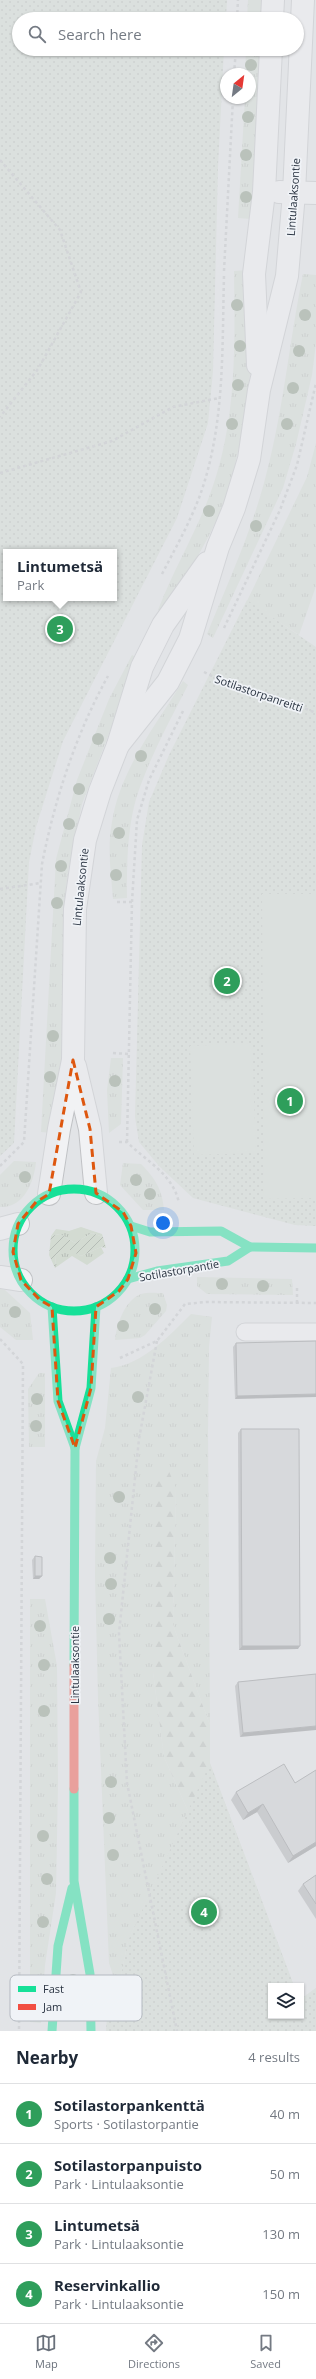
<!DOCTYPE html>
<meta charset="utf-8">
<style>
body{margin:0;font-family:"Open Sans",sans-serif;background:#f2f2f3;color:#1f2937}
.controls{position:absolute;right:12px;bottom:12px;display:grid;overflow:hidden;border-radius:0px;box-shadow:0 1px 3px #0004}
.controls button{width:36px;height:36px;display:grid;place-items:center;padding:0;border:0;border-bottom:1px solid #e0e1e3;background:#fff;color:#1f2937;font:20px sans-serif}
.compass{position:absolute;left:220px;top:68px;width:36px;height:36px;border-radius:50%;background:#fff;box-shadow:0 1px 3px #0004;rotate:29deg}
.you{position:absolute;left:163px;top:1223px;width:14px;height:14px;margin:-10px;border:3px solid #fff;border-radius:50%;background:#1a73e8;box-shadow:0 0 0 6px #1a73e833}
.badge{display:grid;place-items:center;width:26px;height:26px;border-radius:50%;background:#6a717b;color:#fff;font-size:13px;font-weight:700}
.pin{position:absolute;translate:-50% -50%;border:2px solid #fff;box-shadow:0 1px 4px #0006}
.popup{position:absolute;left:3px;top:549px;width:114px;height:52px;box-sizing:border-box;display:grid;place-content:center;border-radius:0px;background:#fff;filter:drop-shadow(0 1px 3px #0005);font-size:13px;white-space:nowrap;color:#747a83}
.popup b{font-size:15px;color:#1f2937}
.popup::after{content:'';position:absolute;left:50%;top:100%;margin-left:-8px;border:8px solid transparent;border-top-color:#fff}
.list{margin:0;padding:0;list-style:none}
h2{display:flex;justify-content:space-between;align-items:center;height:52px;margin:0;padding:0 16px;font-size:17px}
h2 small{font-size:13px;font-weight:400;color:#747a83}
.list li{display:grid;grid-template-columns:26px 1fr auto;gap:12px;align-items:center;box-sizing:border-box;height:60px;padding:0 16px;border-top:1px solid #e0e1e3}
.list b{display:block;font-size:15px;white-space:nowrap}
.list p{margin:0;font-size:13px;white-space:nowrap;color:#747a83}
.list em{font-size:13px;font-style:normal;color:#747a83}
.icon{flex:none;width:22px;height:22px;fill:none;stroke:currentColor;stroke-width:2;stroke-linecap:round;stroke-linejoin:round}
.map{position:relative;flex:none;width:316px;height:2031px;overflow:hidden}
.search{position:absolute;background:#fff;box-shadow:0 1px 3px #0004;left:12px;right:12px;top:12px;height:44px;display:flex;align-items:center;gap:10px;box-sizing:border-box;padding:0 14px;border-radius:22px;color:#747a83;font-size:15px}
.sheet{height:292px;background:#fff}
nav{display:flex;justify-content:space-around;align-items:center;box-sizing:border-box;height:56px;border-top:1px solid #e0e1e3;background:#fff;font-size:11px;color:#747a83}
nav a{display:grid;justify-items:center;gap:2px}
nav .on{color:#6a717b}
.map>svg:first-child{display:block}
</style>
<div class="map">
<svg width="316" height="2031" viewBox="0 0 316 2031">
<defs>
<pattern id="grass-tufts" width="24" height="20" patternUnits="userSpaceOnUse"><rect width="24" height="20" fill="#d3dbd2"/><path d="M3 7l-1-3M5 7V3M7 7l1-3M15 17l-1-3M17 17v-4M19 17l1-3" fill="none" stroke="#b5bcb6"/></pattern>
<pattern id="forest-firs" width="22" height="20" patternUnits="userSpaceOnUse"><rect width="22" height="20" fill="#d3dbd2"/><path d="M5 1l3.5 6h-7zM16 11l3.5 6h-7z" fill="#b5bcb6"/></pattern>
<pattern id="park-dots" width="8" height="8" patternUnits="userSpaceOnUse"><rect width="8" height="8" fill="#d3dbd2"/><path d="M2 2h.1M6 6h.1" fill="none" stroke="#b5bcb6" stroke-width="1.8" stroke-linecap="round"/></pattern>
<pattern id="garden-furrows" width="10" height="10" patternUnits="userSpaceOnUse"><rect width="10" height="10" fill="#d3dbd2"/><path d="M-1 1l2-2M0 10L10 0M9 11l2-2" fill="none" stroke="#b5bcb6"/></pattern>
</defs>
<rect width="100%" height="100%" fill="#e2e4e7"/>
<g fill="url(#grass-tufts)">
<path d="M248 0H262L261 19H247Z"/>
<path d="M246 49H260L251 219 238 218 245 98H250V74H245Z"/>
<path d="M248 270C249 297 251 324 251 352 251 396 237 471 220 512 205 548 183 580 162 612L158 610C173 571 194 536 209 497 237 424 235 347 234 271Z"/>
<path d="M303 274 316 275V343L312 375 296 444 283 488 213 638 207 634C227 585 250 535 264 483 283 415 289 343 303 274Z"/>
<path d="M316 443V586L299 635 247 601 307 477Z"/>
<path d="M132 655 138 658 82 804 68 871 64 907 63 1066 54 1096 53 1133 41 1132 56 859 77 780 109 699Z"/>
<path d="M183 681 188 685C171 718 153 751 140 787 127 822 127 861 127 898L113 899C111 873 107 848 112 822 120 770 156 725 183 681Z"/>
<path d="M111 1058H123L121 1124 109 1133 107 1090Z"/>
<path d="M14 1161 36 1162C34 1182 24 1208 0 1207V1175Z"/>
<path d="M123 1163 141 1164C155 1178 162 1189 164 1210H143L120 1185Z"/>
<path d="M81 1227 102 1234 103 1237 92 1233 75 1243 60 1234 51 1236 56 1229 69 1231Z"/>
<path d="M101 1247 104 1253 87 1265 72 1256 55 1268 56 1255 68 1248 81 1256Z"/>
<path d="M197 1277 292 1279 293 1295 207 1294 197 1286Z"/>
<path d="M0 1289 5 1290 30 1313 33 1340H16L0 1327Z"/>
<path d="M163 1293 167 1305 166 1311 145 1335 140 1338 115 1340C117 1324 124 1301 141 1294 147 1292 157 1293 163 1293Z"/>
<path d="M191 1314 212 1317 209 1347 208 1432 210 1725 173 1625 176 1488 154 1471 153 1672 164 1757 188 1811 128 1941 118 1990 109 1963 98 1698 95 1576 96 1461 105 1428 111 1368C143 1364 169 1336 191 1314Z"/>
<path d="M39 1373H45V1447H29L28 1389Z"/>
<path d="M30 1599H45L57 1666 58 1782 56 1893 45 1965 41 2023 30 2022Z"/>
</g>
<path fill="url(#forest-firs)" d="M168 1469 176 1488 173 1625 210 1725V1764L294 1986H271V2016H301V1999L316 1988V2031H146L128 1941 188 1811 164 1757 153 1672V1471Z"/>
<g fill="url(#park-dots)" fill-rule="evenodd">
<path d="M0 0H227L226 19H19V49H224L218 167 213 371 208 423 177 518 63 741 36 827 29 862 14 1143 0 1156ZM6 552H114V598H6Z"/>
<path d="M247 600 316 647V1226L295 1225 193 1198 159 1166 139 1142 135 1117 142 845 149 802 169 755Z"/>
<path d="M210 1763 294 1986H271V2016H301V1999L316 1988V2031H106L107 2016 118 1990 128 1941Z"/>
</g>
<path fill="url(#garden-furrows)" d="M92 1233 103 1237 106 1248 101 1247 81 1256 68 1249 56 1255 55 1268 49 1255 51 1236 60 1234 75 1243Z"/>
<g fill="#d3dbd2">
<path d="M262 894H316V1198L264 1199Z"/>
<path d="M252 1043 256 1153 194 1155 190 1046Z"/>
</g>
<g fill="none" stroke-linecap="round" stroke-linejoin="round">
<g stroke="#c0c2c5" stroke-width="19">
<path id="lane" d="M245 1332H316"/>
</g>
<g stroke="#c0c2c5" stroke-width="24">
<g id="street">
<path d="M272 19 273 0"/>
<path d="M279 192 316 193"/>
<path d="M258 365 254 274 264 192 271 49"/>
<path d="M118 745 168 682 190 639 218 547 234 508 249 459 259 390 287 276 294 193 303 0"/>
<path d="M75 1066 90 1129 96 1193"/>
<path d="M49 1194 59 1129 73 1060 75 909 85 840 100 791 118 745 142 667 163 625 207 563"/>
<path d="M0 1229 18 1224"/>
<path d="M0 1277 21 1280"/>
</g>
</g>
<g stroke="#c0c3c6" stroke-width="2.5" stroke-dasharray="3 3" stroke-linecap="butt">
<path d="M237 19 238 0"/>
<path d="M234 74 236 49"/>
<path d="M0 160 60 230 81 292 38 369 0 417"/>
<path d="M224 271 233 98"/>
<path d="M0 473 112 441 173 407 219 398"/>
<path d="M162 574C175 549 189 524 199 498 225 428 222 350 224 276"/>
<path d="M224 628 280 510 297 465 316 383"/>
<path d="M204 672 226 683 270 694 316 713"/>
<path d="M0 889 41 883"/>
<path d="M117 902H132"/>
<path d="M113 1053 128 1054"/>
<path d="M119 1142H127C147 1162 173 1174 179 1203"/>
<path d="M127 1142 132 902 137 820 149 780 183 711"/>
<path d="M0 1166 24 1142 42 864C55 798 76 734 108 676"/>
<path d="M297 1303V1285"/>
<path d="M0 1339 23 1364 19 2031"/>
<path d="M157 1341 139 1439 119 1633 127 1783 177 2031"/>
<path d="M120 1358 157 1341 185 1304 206 1302 316 1303"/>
</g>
<use href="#lane" stroke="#f1f2f4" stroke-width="17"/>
<use href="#street" stroke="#f1f2f4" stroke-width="22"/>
<g stroke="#16e098" stroke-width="9">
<circle cx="74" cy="1250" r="61"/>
<path d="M131 1226 150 1232 221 1231 250 1247 316 1248"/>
<path d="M128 1279 157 1271 228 1261 250 1247"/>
<path d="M52 1307 58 1401 75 1448"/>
<path d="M74 1665 75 1448 91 1388 96 1307"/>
<path d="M74 1789V1881L90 1974 91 2031"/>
<path d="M52 2031 58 1946 72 1888"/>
</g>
<path stroke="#f24e42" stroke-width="9" d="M74 1789V1665"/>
</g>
<g fill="#899986">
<circle cx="251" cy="65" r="6"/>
<circle cx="248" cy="117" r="6"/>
<circle cx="246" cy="155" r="6"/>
<circle cx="246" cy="197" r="6"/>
<circle cx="237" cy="305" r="6"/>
<circle cx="305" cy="315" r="6"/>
<circle cx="240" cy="346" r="6"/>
<circle cx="299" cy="351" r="6"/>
<circle cx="238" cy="385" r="6"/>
<circle cx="293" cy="388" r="6"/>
<circle cx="232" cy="424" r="6"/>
<circle cx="287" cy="424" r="6"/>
<circle cx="209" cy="511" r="6"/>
<circle cx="256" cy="526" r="6"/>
<circle cx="98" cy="739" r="6"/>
<circle cx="141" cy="756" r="6"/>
<circle cx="79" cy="789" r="6"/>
<circle cx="69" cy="824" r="6"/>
<circle cx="119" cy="833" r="6"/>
<circle cx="61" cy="866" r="6"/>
<circle cx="116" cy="875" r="6"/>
<circle cx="57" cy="903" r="6"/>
<circle cx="53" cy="1036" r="6"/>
<circle cx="50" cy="1077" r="6"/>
<circle cx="115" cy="1081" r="6"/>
<circle cx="25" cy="1177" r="6"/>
<circle cx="136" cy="1180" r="6"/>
<circle cx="150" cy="1194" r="6"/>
<circle cx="222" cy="1284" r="6"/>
<circle cx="263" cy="1286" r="6"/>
<circle cx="155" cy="1309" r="6"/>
<circle cx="15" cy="1312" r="6"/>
<circle cx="123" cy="1326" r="6"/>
<circle cx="138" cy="1397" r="6"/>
<circle cx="37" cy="1399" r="6"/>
<circle cx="36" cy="1426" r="6"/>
<circle cx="119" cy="1497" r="6"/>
<circle cx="110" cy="1558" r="6"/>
<circle cx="111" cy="1584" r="6"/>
<circle cx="109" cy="1619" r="6"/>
<circle cx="40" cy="1626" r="6"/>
<circle cx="44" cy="1665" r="6"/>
<circle cx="44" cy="1711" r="6"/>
<circle cx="111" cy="1782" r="6"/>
<circle cx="109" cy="1818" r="6"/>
<circle cx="43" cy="1836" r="6"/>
<circle cx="113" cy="1855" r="6"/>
<circle cx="47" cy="1879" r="6"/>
<circle cx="43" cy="1922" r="6"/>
<circle cx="73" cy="1980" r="6"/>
<circle cx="74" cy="2004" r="6"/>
</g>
<g fill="#aeafb2">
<path d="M316 1341 235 1399 233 1347 236 1343Z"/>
<path d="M241 1429 298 1649 239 1650 238 1433Z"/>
<path d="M35 1556 42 1576 39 1579H33L32 1560Z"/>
<path d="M316 1674 240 1737 235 1686 238 1682Z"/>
<path d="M316 1770V1846L288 1863 257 1812 243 1820 231 1800 236 1792 295 1783Z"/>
<path d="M316 1875V1919L298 1891 303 1884Z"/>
</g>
<g fill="#8d8f91">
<path d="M316 1394V1397L235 1399 237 1396Z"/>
<path d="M35 1576H42L39 1579H33Z"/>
<path d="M242 1646H300L298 1649 239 1650Z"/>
<path d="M316 1726V1730L240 1737 243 1733Z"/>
<path d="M263 1804 257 1812 243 1820 248 1813Z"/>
<path d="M316 1842V1846L288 1863 293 1856Z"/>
</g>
<g fill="#cacccf" stroke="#8d8f91">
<path d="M316 1341V1394L237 1396 236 1343Z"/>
<path d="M241 1429H299L300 1646H242Z"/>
<path d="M35 1556 42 1557V1576H35Z"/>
<path d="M316 1674V1726L243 1733 238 1682Z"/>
<path d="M284 1764 295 1783 316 1770V1842L293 1856 263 1804 248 1813 236 1792Z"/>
<path d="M316 1875V1904L303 1884Z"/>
</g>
<path d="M0 0H316V2031H0ZM73 1060 90 1129 96 1193 123 1212 131 1226 136 1253 128 1279 119 1291 96 1307 91 1388 75 1448 58 1401 52 1307 40 1300 21 1280 13 1252 18 1224 36 1202 49 1194Z" fill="#e2e4e7" fill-opacity=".55" fill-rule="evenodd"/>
<path fill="none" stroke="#de570f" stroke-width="3" stroke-dasharray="8 5" stroke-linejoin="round" d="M73 1060 90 1129 96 1193 123 1212 131 1226 136 1253 128 1279 119 1291 96 1307 91 1388 75 1448 58 1401 52 1307 40 1300 21 1280 13 1252 18 1224 36 1202 49 1194Z"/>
<g text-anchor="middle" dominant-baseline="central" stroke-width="3.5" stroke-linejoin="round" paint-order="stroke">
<g font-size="11" fill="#293341" stroke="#f0f3f7">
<text transform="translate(293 197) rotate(-86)">Lintulaaksontie</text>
<text transform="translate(259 693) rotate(19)">Sotilastorpanreitti</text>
<text transform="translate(80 887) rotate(-84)">Lintulaaksontie</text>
<text transform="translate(179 1270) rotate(-10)">Sotilastorpantie</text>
<text transform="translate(74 1665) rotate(-90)">Lintulaaksontie</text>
</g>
</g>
<rect x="10" y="1975" width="132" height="46" rx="6" fill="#f0f3f7" stroke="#b4b9c0" stroke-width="1"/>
<rect x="18" y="1986" width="18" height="6" fill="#16e098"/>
<rect x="18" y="2004" width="18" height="6" fill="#f24e42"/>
<g font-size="11" fill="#293341">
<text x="43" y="1993">Fast</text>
<text x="43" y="2011">Jam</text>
</g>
</svg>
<div class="controls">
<button><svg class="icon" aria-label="layers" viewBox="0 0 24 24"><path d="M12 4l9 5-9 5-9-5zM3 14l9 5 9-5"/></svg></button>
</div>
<svg class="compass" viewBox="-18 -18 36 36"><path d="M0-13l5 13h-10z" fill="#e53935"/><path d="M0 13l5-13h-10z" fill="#747a83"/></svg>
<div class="you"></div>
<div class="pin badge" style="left:290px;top:1101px;background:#2e9e5b">1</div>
<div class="pin badge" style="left:227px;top:981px;background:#2e9e5b">2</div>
<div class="pin badge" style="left:60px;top:629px;background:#2e9e5b">3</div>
<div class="popup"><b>Lintumetsä</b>Park</div>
<div class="pin badge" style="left:204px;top:1912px;background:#2e9e5b">4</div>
<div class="search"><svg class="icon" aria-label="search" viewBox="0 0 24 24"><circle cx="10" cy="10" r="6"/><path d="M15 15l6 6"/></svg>Search here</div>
</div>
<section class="sheet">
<h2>Nearby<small>4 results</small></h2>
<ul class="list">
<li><span class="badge" style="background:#2e9e5b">1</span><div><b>Sotilastorpankenttä</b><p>Sports · Sotilastorpantie</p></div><em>40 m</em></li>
<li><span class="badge" style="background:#2e9e5b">2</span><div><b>Sotilastorpanpuisto</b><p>Park · Lintulaaksontie</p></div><em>50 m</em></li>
<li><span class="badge" style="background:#2e9e5b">3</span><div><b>Lintumetsä</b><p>Park · Lintulaaksontie</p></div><em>130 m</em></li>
<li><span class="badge" style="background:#2e9e5b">4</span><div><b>Reservinkallio</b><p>Park · Lintulaaksontie</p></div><em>150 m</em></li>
</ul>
</section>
<nav>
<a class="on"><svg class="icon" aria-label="map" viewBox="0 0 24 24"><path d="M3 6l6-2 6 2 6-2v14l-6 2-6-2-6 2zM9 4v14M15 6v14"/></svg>Map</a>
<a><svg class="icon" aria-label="directions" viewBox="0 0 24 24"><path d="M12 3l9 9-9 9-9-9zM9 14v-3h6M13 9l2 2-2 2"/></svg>Directions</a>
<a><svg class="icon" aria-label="saved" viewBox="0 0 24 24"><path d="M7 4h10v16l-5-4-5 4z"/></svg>Saved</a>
</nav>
